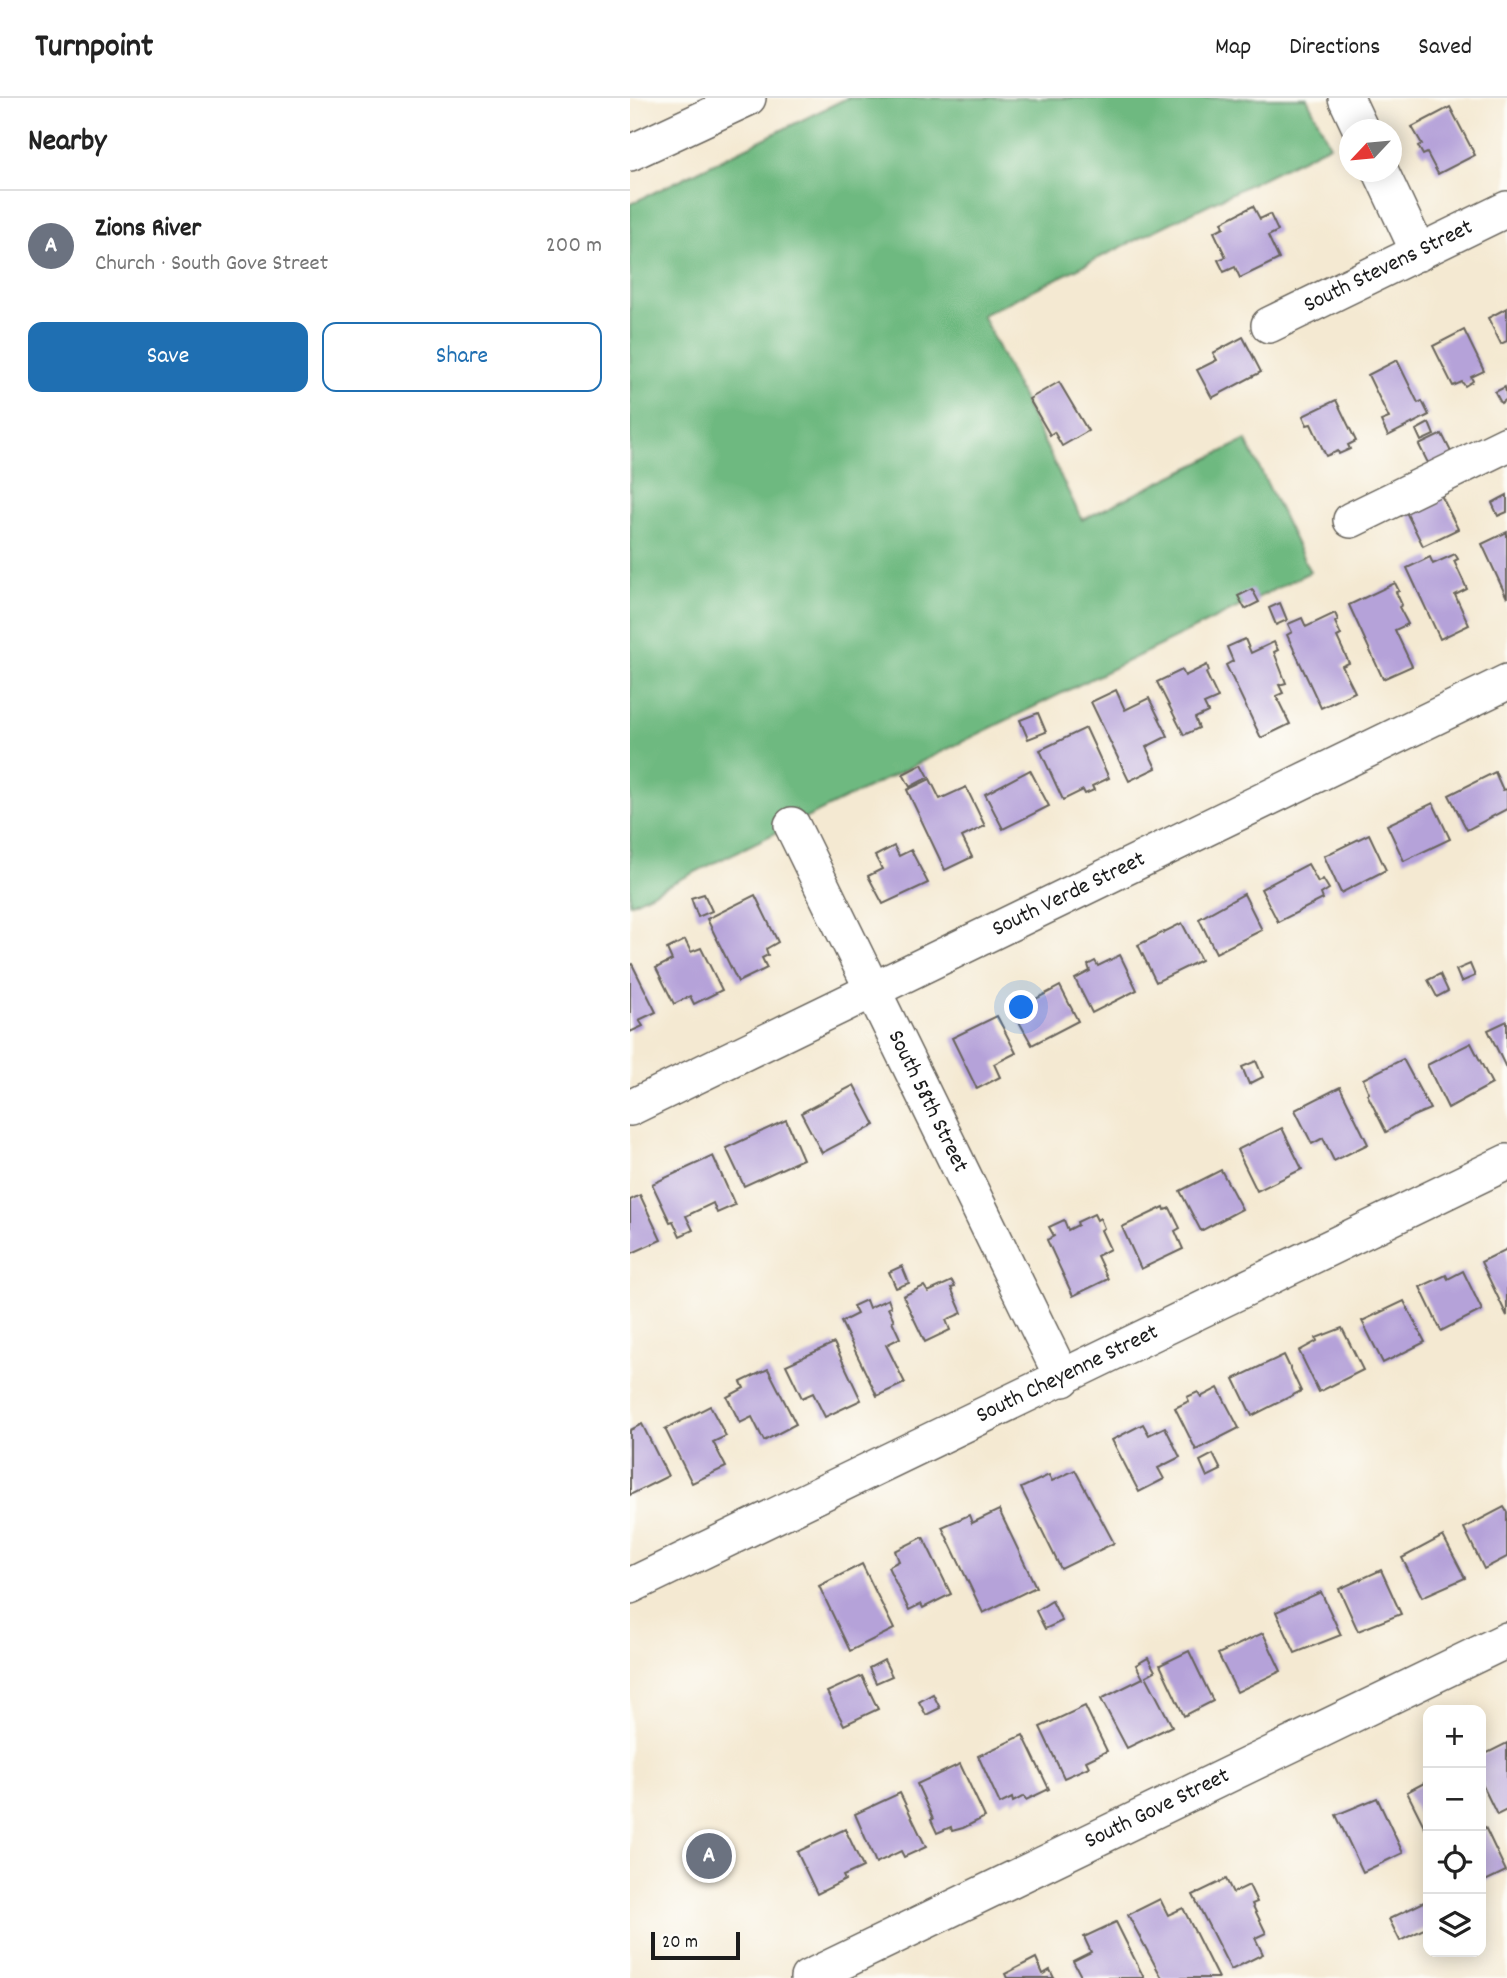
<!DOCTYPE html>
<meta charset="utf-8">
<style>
body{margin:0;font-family:Dekko,sans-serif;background:#f6f6f6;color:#222}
.controls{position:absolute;right:21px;bottom:21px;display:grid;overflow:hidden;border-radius:14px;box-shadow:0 4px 18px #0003}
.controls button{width:63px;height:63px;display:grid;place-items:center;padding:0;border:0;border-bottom:2px solid #e0e0e0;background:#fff;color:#222;font:35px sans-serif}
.compass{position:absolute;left:709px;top:21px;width:63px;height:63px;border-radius:50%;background:#fff;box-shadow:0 4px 18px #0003;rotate:244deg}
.scale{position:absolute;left:21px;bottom:18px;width:89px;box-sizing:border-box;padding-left:7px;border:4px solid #1c1c1c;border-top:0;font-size:19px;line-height:24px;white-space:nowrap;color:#1c1c1c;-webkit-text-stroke:5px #fdfcf7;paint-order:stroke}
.you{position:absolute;left:392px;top:910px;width:24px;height:24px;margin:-18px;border:5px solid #fff;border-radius:50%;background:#1a73e8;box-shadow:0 0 0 10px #1a73e833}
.badge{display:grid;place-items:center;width:46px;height:46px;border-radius:50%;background:#1f6fb2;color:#fff;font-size:23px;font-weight:700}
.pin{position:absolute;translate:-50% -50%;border:4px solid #fff;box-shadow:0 2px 7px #0006}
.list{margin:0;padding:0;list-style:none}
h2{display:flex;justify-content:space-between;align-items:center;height:91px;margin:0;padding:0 28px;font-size:30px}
h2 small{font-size:23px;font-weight:400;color:#767676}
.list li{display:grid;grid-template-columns:46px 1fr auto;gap:21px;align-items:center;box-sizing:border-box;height:112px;padding:0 28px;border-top:2px solid #e0e0e0}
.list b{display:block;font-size:26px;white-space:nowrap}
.list p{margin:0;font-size:23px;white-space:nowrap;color:#767676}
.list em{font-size:23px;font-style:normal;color:#767676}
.actions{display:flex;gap:14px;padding:21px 28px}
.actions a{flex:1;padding:16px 0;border:2px solid #1f6fb2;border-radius:14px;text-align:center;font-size:24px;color:#1f6fb2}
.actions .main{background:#1f6fb2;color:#fff}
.icon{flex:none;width:38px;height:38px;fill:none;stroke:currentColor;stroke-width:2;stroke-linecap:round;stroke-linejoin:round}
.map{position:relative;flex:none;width:877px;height:1880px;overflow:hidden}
header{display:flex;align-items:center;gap:42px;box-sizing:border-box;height:98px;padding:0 35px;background:#fff;border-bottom:2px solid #e0e0e0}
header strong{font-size:33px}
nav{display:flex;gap:38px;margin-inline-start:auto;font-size:24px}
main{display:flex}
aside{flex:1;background:#fff}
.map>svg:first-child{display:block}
</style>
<header>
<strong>Turnpoint</strong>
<nav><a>Map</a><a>Directions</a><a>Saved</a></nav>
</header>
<main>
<aside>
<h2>Nearby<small></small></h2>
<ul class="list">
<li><span class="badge" style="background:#6b7280">A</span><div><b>Zions River</b><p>Church · South Gove Street</p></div><em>200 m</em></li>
</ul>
<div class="actions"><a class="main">Save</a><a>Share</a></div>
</aside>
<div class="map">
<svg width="877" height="1880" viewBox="0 0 877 1880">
<rect width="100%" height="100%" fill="#fdfcf7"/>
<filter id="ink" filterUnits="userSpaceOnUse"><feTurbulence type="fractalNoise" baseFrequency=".0143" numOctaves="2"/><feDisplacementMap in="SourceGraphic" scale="14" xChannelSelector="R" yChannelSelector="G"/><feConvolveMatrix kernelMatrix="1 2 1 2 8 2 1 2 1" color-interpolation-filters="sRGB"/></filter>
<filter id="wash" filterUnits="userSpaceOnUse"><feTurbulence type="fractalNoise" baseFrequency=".00686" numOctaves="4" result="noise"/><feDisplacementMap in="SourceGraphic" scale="28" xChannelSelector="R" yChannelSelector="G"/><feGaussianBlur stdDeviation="1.57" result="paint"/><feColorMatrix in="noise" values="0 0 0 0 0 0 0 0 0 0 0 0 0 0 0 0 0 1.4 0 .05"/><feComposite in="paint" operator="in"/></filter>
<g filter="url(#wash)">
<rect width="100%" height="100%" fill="#f4e9d2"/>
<path fill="#6eb980" stroke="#456a4e" stroke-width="2" d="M217 0H677L700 47 352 217 452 422 616 342 680 474 0 806V106Z"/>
<g id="blocks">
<g fill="#b5a2d9">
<path d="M820 9 845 57 808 76 797 55 793 57 788 48 792 46 782 29Z"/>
<path d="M623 108 630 121 640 116 648 133 638 138 649 161 610 180 605 169 594 174 588 162 596 159 584 134 594 129 592 124Z"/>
<path d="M877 210V243L871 246 858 220Z"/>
<path d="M834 232 854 273 841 279 843 283 835 288 832 284 823 288 803 248Z"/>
<path d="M613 239 631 274 582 300 567 272 587 262 583 255Z"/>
<path d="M767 262 788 305 792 303 799 317 758 338 751 323 759 320 738 277Z"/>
<path d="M429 284 458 333 432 348 424 334 420 337 399 301Z"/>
<path d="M875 289 877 301 871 305 865 294Z"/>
<path d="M706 302 726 343 718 347 720 351 709 356 708 353 696 358 681 326 677 327 673 318Z"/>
<path d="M799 325 804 337 791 343 786 332Z"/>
<path d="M812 336 823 358 800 369 789 347Z"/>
<path d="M811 397 828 431 793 448 776 414Z"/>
<path d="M877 397V414L868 418 862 405Z"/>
<path d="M877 434V500L852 446Z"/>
<path d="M825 456 828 461 824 463 837 491 825 497 839 527 810 541 777 470 800 459 803 466Z"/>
<path d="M765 485 769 493 766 494 772 507 769 509 778 526 765 532 782 568 753 581 719 507Z"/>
<path d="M622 491 629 504 615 511 608 498Z"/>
<path d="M650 505 657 522 646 527 639 510Z"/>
<path d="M705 515 708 522 705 524 711 537 707 539 719 565 712 568 725 594 691 610 657 537 662 534 658 526 672 520 676 529Z"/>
<path d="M615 541 621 555 644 544 648 552 644 554 656 585 649 587 653 595 646 598 660 626 631 640 596 567 603 563 597 549Z"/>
<path d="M577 567 579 573 576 575 588 600 574 606 578 614 565 620 569 630 554 637 527 584 552 572 555 578Z"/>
<path d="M486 592 495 612 519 600 538 638 516 649 526 670 499 683 461 604Z"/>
<path d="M408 615 416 634 398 641 390 622Z"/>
<path d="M456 630 479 680 462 688 464 692 455 696 453 692 433 702 410 652Z"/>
<path d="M292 666 299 679 280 689 273 676Z"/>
<path d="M400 672 419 708 373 731 355 696Z"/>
<path d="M865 674 873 692 877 691V711L837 732 819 697Z"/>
<path d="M300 681 310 701 336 689 355 728 332 739 342 759 315 772 277 692Z"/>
<path d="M803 705 820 741 774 763 757 727Z"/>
<path d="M739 736 756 772 711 795 694 758Z"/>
<path d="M264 748 269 758 281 752 298 785 253 806 238 778 252 771 245 758Z"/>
<path d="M678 766 688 784 693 781 699 791 691 796 693 801 648 824 631 791Z"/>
<path d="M74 796 82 813 68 819 61 800Z"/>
<path d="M614 796 632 832 586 855 569 821Z"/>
<path d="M125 797 148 844 136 851 138 857 132 860 137 870 108 884 77 821Z"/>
<path d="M552 825 571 862 526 884 508 847Z"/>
<path d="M55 842 61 854 71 850 92 892 64 906 60 898 44 906 26 870 42 862 37 851Z"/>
<path d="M490 857 507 892 462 915 445 881 460 873 458 867 465 863 468 868Z"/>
<path d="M2 866 26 914 9 922 13 928 0 934V867Z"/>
<path d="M840 866 845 878 831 884 826 872Z"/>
<path d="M810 876 818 893 807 899 798 882Z"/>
<path d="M430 888 448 923 402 947 383 913Z"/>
<path d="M367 918 386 955 364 966 370 979 347 991 322 940Z"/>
<path d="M877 923V972L858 932Z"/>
<path d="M841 945 862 986 818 1010 797 967Z"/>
<path d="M773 961 800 1011 783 1018 756 1034 737 996 739 995 733 981Z"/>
<path d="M626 963 633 979 619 986 612 969Z"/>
<path d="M224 987 245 1027 192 1055 171 1015Z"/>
<path d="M710 989 738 1046 704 1063 693 1040 682 1046 665 1012Z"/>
<path d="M156 1022 173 1061 114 1088 96 1050Z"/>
<path d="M652 1030 672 1071 627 1093 607 1052Z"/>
<path d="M83 1058 105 1107 87 1115 83 1105 56 1118 63 1132 50 1138 43 1123 40 1124 22 1086Z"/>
<path d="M591 1072 612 1111 571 1133 550 1093Z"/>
<path d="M10 1097 31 1142 0 1156V1102Z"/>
<path d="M534 1109 535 1112 540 1110 550 1130 545 1133 553 1151 511 1171 492 1129Z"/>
<path d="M464 1116 467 1122 470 1120 474 1130 471 1132 480 1151 467 1158 478 1181 443 1198 417 1142 424 1138 419 1129 434 1122 438 1132 448 1127 447 1124Z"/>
<path d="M877 1151V1218L851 1164Z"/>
<path d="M272 1168 279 1185 266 1190 259 1174Z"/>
<path d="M833 1173 852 1212 811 1233 790 1189 816 1177 818 1181Z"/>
<path d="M322 1183 325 1189 321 1190 332 1215 316 1222 320 1232 295 1244 273 1198 294 1188 298 1194Z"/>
<path d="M258 1201 261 1209 258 1210 264 1222 262 1223 270 1240 256 1247 275 1285 247 1298 211 1224 227 1216 223 1208 236 1202 239 1210Z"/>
<path d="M774 1203 795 1244 753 1265 732 1223Z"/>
<path d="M712 1230 733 1272 689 1294 669 1253 687 1243 686 1240Z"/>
<path d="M204 1245 231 1302 195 1319 183 1295 172 1300 156 1267Z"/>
<path d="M654 1257 671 1293 622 1318 604 1281Z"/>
<path d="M138 1271 166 1326 134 1343 122 1319 110 1325 97 1299 114 1290 111 1284Z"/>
<path d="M588 1290 609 1330 566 1352 545 1310 559 1303 557 1299 568 1294 571 1299Z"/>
<path d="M80 1308 96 1338 83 1344 96 1369 62 1385 35 1331Z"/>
<path d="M12 1326 38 1378 0 1397V1332Z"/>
<path d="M513 1326 519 1337 535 1329 550 1359 528 1370 534 1381 509 1394 482 1342Z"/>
<path d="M583 1356 591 1372 577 1379 570 1363Z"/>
<path d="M445 1372 484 1445 431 1471 391 1390 419 1377 422 1383Z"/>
<path d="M874 1409 877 1414V1459L854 1471 834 1430Z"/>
<path d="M369 1412 406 1489 353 1515 312 1429 339 1417 342 1425Z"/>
<path d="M813 1438 835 1480 792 1499 772 1460Z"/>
<path d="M293 1439 321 1496 293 1510 291 1506 279 1512 258 1469 269 1463 265 1453Z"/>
<path d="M232 1466 264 1531 220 1553 189 1488Z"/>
<path d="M751 1472 771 1516 728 1533 709 1491Z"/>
<path d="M691 1494 711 1537 665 1555 646 1514Z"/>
<path d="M422 1503 432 1523 415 1531 406 1513Z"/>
<path d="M633 1535 651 1573 607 1594 588 1556Z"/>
<path d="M559 1553 583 1603 554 1618 530 1567Z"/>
<path d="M518 1560 525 1573 516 1578 542 1628 497 1650 471 1601 513 1580 506 1567Z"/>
<path d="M254 1562 262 1578 246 1585 239 1570Z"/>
<path d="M232 1578 248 1611 214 1627 197 1594Z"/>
<path d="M303 1596 310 1610 296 1617 289 1604Z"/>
<path d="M455 1608 477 1653 456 1663 459 1669 434 1680 410 1629Z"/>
<path d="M393 1637 419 1691 396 1702 394 1698 383 1704 382 1700 370 1706 348 1658Z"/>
<path d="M877 1645V1712L867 1717 851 1684V1658Z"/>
<path d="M330 1666 355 1719 333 1730 322 1733 321 1729 307 1735 301 1722 303 1721 287 1686Z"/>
<path d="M798 1683V1736L777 1694Z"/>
<path d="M270 1695 296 1749 274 1759 271 1753 246 1765 225 1716Z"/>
<path d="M747 1700 773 1755 733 1774 706 1717Z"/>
<path d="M855 1729 876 1773 851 1785V1731Z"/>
<path d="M215 1731 233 1769 213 1778 215 1782 187 1796 167 1754Z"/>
<path d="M596 1781 603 1795 619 1787 627 1804 622 1806 636 1835 625 1840 633 1856 601 1872 563 1797Z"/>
<path d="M530 1801 538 1817 553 1810 588 1880H532L498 1817Z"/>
<path d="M798 1802V1829L770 1843 759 1821Z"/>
<path d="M486 1824 514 1880H452L443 1863 461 1854 454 1839Z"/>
<path d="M406 1860 413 1876 420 1872 424 1880H377L375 1876Z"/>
</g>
</g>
</g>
<g filter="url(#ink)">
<use href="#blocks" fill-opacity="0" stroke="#68645c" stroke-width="2"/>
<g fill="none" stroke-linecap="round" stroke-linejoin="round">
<g stroke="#68645c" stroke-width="38">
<g id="minor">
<path d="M716 0 731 32"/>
<path d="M0 55 118 0"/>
<path d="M751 74 789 155"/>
<path id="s1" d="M639 227 877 111"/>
<path d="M721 422 877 346"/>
<path id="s2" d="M162 727 433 1281"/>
<path id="s3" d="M0 1010 877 584"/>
<path id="s4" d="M0 1488 877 1064"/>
<path id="s5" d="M178 1880 877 1542"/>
</g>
</g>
<use href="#minor" stroke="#fff" stroke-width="35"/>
</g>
</g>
<g text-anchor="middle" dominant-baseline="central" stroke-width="5" stroke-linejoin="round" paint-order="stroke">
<g font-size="23" fill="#1c1c1c" stroke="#fdfcf7">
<text stroke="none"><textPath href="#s1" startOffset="133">South Stevens Street</textPath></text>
<text stroke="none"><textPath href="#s3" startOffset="488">South Verde Street</textPath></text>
<text stroke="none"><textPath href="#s2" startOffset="308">South 58th Street</textPath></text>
<text stroke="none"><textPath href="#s4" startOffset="486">South Cheyenne Street</textPath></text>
<text stroke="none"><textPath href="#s5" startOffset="388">South Gove Street</textPath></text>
</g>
</g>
</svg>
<div class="controls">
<button>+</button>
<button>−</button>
<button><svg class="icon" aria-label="locate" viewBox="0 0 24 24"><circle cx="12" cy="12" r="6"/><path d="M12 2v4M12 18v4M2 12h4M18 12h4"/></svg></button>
<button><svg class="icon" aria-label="layers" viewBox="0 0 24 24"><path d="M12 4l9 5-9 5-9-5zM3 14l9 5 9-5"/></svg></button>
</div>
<svg class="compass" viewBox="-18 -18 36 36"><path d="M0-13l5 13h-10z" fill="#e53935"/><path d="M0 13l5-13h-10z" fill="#767676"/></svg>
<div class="scale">20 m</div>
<div class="you"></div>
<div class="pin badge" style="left:79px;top:1758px;background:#6b7280">A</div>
</div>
</main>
